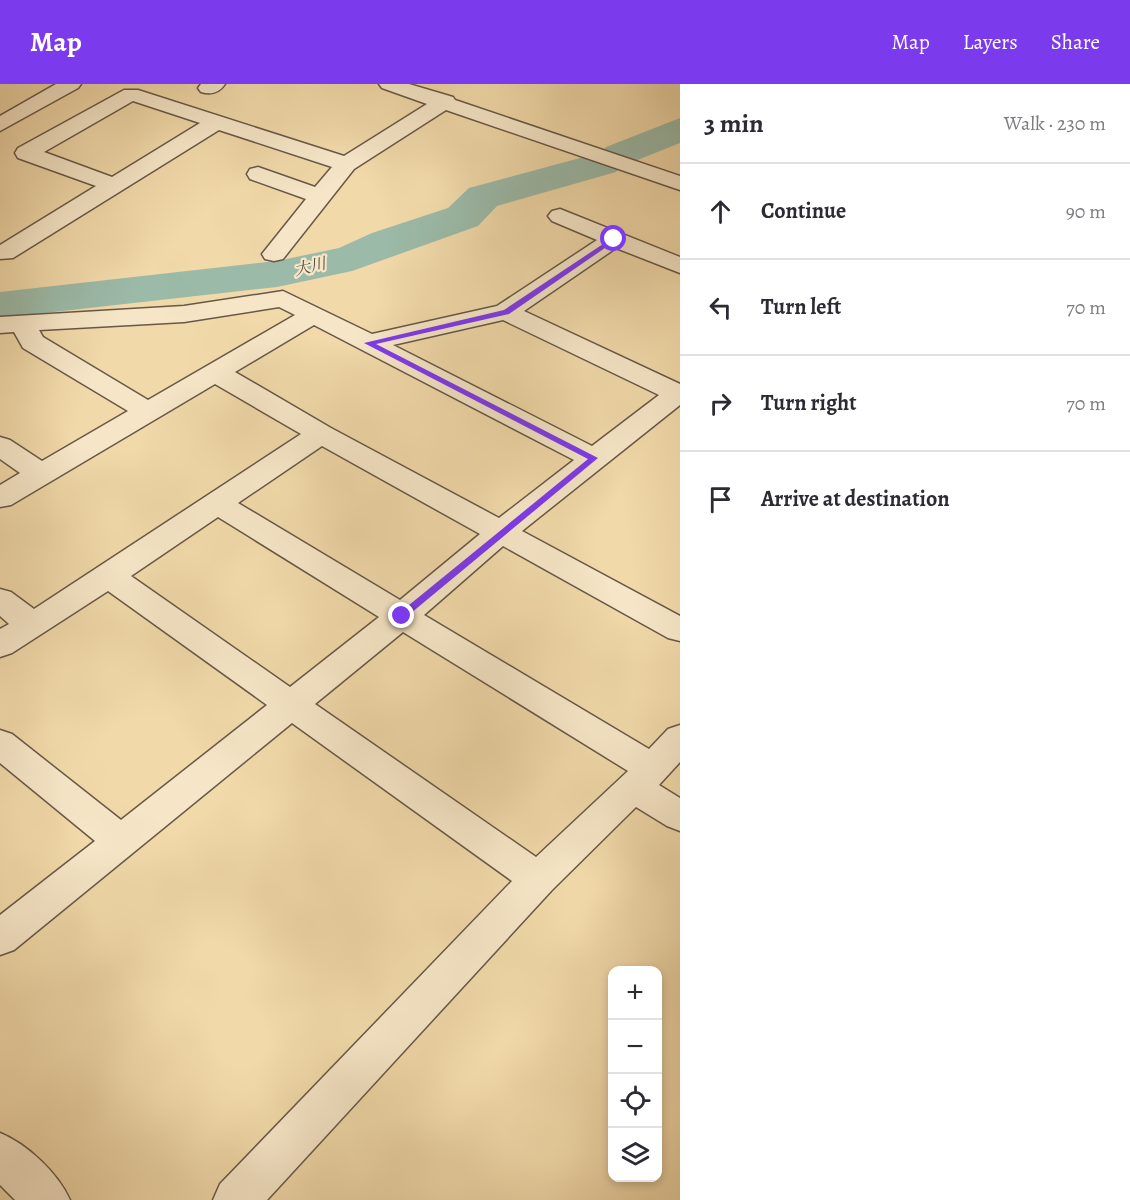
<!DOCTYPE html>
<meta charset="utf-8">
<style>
body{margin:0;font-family:Alegreya,"Noto Serif JP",serif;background:#f7f7f7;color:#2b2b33}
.controls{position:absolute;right:18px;bottom:18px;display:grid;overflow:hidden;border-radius:12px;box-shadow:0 3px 9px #0003}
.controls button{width:54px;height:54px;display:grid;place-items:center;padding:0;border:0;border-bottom:2px solid #e1e1e2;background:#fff;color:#2b2b33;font:30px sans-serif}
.stop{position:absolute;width:18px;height:18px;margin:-14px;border:4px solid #7c3aed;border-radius:50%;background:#fff}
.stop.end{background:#7c3aed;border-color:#fff;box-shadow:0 2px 6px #0008}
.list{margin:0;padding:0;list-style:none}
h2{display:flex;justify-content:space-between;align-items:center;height:78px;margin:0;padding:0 24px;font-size:26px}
h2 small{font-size:20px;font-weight:400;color:#7c7c81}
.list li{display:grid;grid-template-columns:39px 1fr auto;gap:18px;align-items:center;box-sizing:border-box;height:96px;padding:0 24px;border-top:2px solid #e1e1e2}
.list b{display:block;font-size:22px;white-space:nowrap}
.list em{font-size:20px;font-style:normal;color:#7c7c81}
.icon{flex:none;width:33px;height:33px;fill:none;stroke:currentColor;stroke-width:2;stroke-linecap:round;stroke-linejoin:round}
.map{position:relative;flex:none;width:680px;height:1116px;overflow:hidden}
header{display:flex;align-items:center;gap:36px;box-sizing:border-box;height:84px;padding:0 30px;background:#7c3aed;color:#fff}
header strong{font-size:28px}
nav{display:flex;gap:33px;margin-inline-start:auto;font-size:21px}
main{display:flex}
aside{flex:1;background:#fff}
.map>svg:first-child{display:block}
</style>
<header>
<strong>Map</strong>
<nav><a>Map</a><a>Layers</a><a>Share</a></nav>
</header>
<main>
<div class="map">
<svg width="680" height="1116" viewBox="0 0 680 1116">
<rect width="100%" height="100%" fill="#f1d9a9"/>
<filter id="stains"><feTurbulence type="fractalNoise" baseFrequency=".00333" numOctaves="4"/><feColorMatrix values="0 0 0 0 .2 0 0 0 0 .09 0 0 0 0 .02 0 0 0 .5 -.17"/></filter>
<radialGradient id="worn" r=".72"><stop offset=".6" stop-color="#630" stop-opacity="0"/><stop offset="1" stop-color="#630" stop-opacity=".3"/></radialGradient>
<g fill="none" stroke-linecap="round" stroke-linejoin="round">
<path fill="#9bbaa8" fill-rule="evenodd" d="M680 34V59L620 83 616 88 497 122 478 142 352 187 277 203 0 234V208L277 177 339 164 372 149 448 124 469 104 602 68 606 63Z"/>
<g stroke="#675848" stroke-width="3">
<g id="minor">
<path d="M56 0H81L78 4 0 47V32Z"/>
<path d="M201 0H225C219 9 211 11 201 8L198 4Z"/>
<path d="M379 0H409L453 13 455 16 680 92V106L446 26 354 85 283 175 274 177 265 175 262 170 306 115 250 95 247 90 250 85 258 83 315 103 332 83 219 46 13 174 0 175V161L96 102 18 74 15 69 18 64 124 6H138L344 72 427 20 382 4ZM133 17 200 39 112 93 44 68Z"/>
<path d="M560 125 680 173V189L616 164 524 227 680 300V321L522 447 680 532V557L668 554 503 462 424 531 649 665 668 645 680 641V678L659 701 680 714V747L667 742 636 723 552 806 267 1116H213L220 1100 512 797 292 639 14 866 0 871V831L95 757 0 679V646L12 650 121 736 267 621 108 507 12 569 0 573V545L9 540 0 532V505L11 508 34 525 301 350 215 300 11 421 0 423V401L20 389 0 375V353L10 356 42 377 128 327 23 264 14 248 0 249V233L184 222 283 207 372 250 497 222 597 156 552 137 548 132 552 127ZM279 223 295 231 148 316 43 253 39 246 184 238ZM503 236 659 311 592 362 393 261ZM314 241 574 376 499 434 331 344 235 288ZM322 362 480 450 400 516 238 419ZM218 433 379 533 290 603 131 492ZM403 548 628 687 536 773 315 620Z"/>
<path d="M0 1049C27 1060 58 1089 70 1116H15L0 1101Z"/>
</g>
</g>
<use href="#minor" fill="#f6e6c7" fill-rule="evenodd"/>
</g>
<path fill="#7c3aed" d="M612 154 618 155 509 230 376 260 598 374 405 534H398V530L588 375 364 259 504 226Z"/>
<g text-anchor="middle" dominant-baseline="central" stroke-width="4.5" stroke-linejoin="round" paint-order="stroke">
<g font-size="16" font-style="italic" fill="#525047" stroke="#f6e6c7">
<text transform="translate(310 183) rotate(-13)">大川</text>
</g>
</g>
<rect width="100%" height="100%" filter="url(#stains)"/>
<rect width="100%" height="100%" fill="url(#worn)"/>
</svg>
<div class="controls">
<button>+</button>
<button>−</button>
<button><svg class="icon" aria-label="locate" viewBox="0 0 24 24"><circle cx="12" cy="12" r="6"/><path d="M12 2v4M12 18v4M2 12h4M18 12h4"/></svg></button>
<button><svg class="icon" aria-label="layers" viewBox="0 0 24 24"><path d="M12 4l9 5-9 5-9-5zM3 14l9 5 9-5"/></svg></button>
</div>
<div class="stop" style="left:614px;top:155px"></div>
<div class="stop end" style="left:402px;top:532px"></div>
</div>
<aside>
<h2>3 min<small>Walk · 230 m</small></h2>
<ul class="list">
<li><svg class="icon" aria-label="ahead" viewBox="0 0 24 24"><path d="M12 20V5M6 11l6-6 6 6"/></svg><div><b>Continue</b></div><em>90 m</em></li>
<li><svg class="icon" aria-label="left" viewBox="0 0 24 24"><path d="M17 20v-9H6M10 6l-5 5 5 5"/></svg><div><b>Turn left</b></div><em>70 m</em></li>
<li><svg class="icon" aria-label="right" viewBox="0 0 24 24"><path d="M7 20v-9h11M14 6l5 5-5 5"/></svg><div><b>Turn right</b></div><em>70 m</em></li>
<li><svg class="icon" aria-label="arrive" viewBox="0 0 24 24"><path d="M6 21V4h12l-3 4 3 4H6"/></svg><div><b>Arrive at destination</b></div></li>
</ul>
</aside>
</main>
